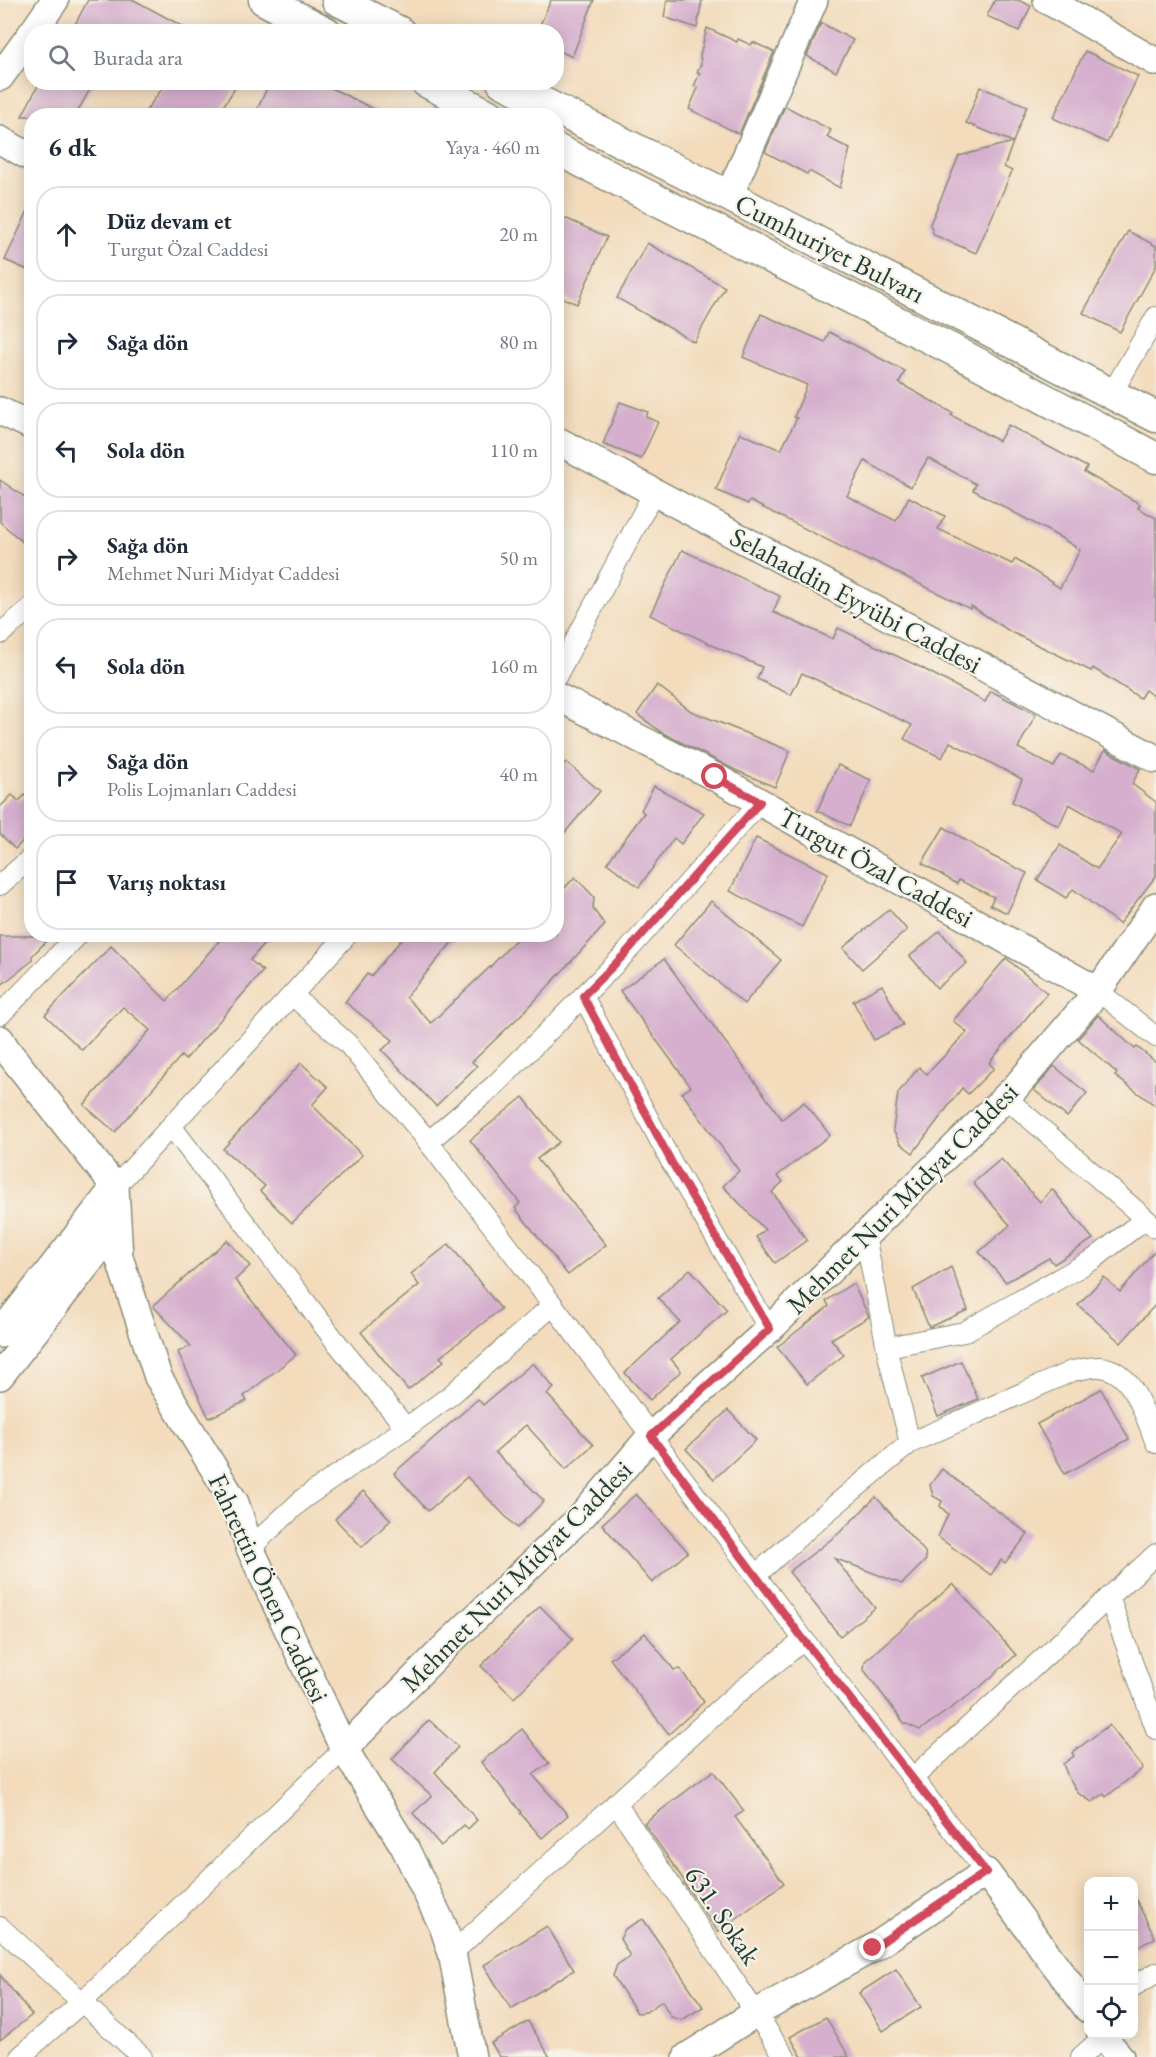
<!DOCTYPE html>
<html lang="tr">
<meta charset="utf-8">
<style>
body{margin:0;font-family:"EB Garamond",serif;background:#f6f6f7;color:#1f2937}
.controls{position:absolute;right:18px;bottom:18px;display:grid;overflow:hidden;border-radius:12px;box-shadow:0 3px 15px #0003}
.controls button{width:54px;height:54px;display:grid;place-items:center;padding:0;border:0;border-bottom:2px solid #e0e1e3;background:#fff;color:#1f2937;font:30px sans-serif}
.stop{position:absolute;width:18px;height:18px;margin:-14px;border:4px solid #d1495b;border-radius:50%;background:#fff}
.stop.end{background:#d1495b;border-color:#fff;box-shadow:0 2px 6px #0008}
.list{margin:0;padding:0;list-style:none}
h2{display:flex;justify-content:space-between;align-items:center;height:78px;margin:0;padding:0 24px;font-size:26px}
h2 small{font-size:20px;font-weight:400;color:#747a83}
.list li{display:grid;grid-template-columns:39px 1fr auto;gap:18px;align-items:center;box-sizing:border-box;height:96px;margin:0 12px 12px;padding:0 12px;border:2px solid #e0e1e3;border-radius:24px}
.list b{display:block;font-size:22px;white-space:nowrap}
.list p{margin:0;font-size:20px;white-space:nowrap;color:#747a83}
.list em{font-size:20px;font-style:normal;color:#747a83}
.icon{flex:none;width:33px;height:33px;fill:none;stroke:currentColor;stroke-width:2;stroke-linecap:round;stroke-linejoin:round}
.map{position:relative;flex:none;width:1156px;height:2057px;overflow:hidden}
.search{position:absolute;background:#fff;box-shadow:0 3px 15px #0003;left:24px;top:24px;width:540px;height:66px;display:flex;align-items:center;gap:15px;box-sizing:border-box;padding:0 21px;border-radius:24px;color:#747a83;font-size:22px}
.panel{position:absolute;background:#fff;box-shadow:0 3px 15px #0003;left:24px;top:108px;width:540px;height:834px;border-radius:24px}
.map>svg:first-child{display:block}
</style>
<div class="map">
<svg width="1156" height="2057" viewBox="0 0 1156 2057">
<rect width="100%" height="100%" fill="#f7f3e8"/>
<filter id="ink" filterUnits="userSpaceOnUse"><feTurbulence type="fractalNoise" baseFrequency=".0167" numOctaves="2"/><feDisplacementMap in="SourceGraphic" scale="12" xChannelSelector="R" yChannelSelector="G"/><feConvolveMatrix kernelMatrix="1 2 1 2 8 2 1 2 1" color-interpolation-filters="sRGB"/></filter>
<filter id="wash" filterUnits="userSpaceOnUse"><feTurbulence type="fractalNoise" baseFrequency=".008" numOctaves="4" result="noise"/><feDisplacementMap in="SourceGraphic" scale="24" xChannelSelector="R" yChannelSelector="G"/><feGaussianBlur stdDeviation="1.35" result="paint"/><feColorMatrix in="noise" values="0 0 0 0 0 0 0 0 0 0 0 0 0 0 0 0 0 1.4 0 .05"/><feComposite in="paint" operator="in"/></filter>
<g filter="url(#wash)">
<rect width="100%" height="100%" fill="#f3dbbc"/>
<g id="blocks">
<g fill="#d6afce" fill-rule="evenodd">
<path d="M88 0H134L193 32H71Z"/>
<path d="M551 0H594L572 57 556 49V32H537Z"/>
<path d="M667 0H702L697 28 664 17Z"/>
<path d="M995 0H1018L1031 6 1019 31 987 16Z"/>
<path d="M821 23 853 40 836 72 807 56Z"/>
<path d="M707 28 737 42 738 39 751 45 753 42 774 52 739 134 689 109 698 88 694 86 700 73 697 72 701 64 700 55Z"/>
<path d="M1085 51 1138 76 1107 143 1053 118Z"/>
<path d="M40 82H94L75 116H22Z"/>
<path d="M167 82H239L217 116H142Z"/>
<path d="M270 82H319L388 116H254Z"/>
<path d="M980 87 1027 106 1013 142 966 123Z"/>
<path d="M785 106 831 130 827 137 850 149 840 188 809 171 807 174 765 152Z"/>
<path d="M1013 142 1004 167 1012 171 976 253 934 235 930 224 959 156Z"/>
<path d="M32 202V272L5 260Z"/>
<path d="M556 214 607 237 577 304 556 295Z"/>
<path d="M1128 231 1156 246V266L1120 332 1083 313Z"/>
<path d="M647 243 725 287 694 342 617 298Z"/>
<path d="M761 314 825 342 829 332 905 371 899 383 953 413 951 415 999 441 1008 425 1087 467 1084 472 1140 504 1138 508 1156 518V698L1145 690 1140 698 1093 668 1091 671 1011 632 971 606 970 609 872 560 871 562 750 501 748 504 716 490 740 433 781 450 797 418 794 417 807 385 743 357ZM928 458 976 484 973 490 1063 539 1080 550 1060 588 1015 559 1012 564 938 529 945 516 909 497 896 521 847 496 865 461 911 487Z"/>
<path d="M620 402 648 412 646 417 658 422 641 459 603 444Z"/>
<path d="M0 480 32 502V550L0 522Z"/>
<path d="M682 550 780 596 773 612 833 639 838 628 922 668 985 702 991 691 1036 714 1018 748 1054 767 1061 755 1094 770 1105 750 1140 769 1132 784 1156 802V876L1119 924 1073 889 1066 898 1037 880 1060 845 1097 869 1122 834 1069 804 1059 826 1012 802 1022 779 950 742 942 758 904 739 912 725 802 673 791 695 757 679 762 667 718 648 650 615Z"/>
<path d="M657 685 691 711 790 751 775 787 735 770 661 732 637 714Z"/>
<path d="M566 762 600 791 556 843V772Z"/>
<path d="M838 765 871 780 850 826 817 811Z"/>
<path d="M654 786 704 813 681 844 674 838 639 887 607 863 644 813 641 810Z"/>
<path d="M32 788V832L15 849 0 834V807L12 795 19 801Z"/>
<path d="M944 827 990 855 1027 873 1007 913 990 905 994 897 959 880 957 884 922 863Z"/>
<path d="M756 838 828 873 802 927 730 891Z"/>
<path d="M575 877 594 897 593 909 605 925 529 1007 472 1062 477 1066 436 1106 382 1050 393 1040 345 1002 367 974 371 976 406 934H459L406 997 431 1023 492 965 521 934H556V897Z"/>
<path d="M711 901 781 960 744 1004 674 945Z"/>
<path d="M889 909 907 930 862 969 843 948Z"/>
<path d="M940 931 967 963 937 988 910 956Z"/>
<path d="M225 934H273L250 960 263 971 185 1060 181 1056 115 1132 84 1105 150 1030 123 1007 82 1050 45 1015 111 946 167 1001Z"/>
<path d="M0 936H51L32 956V961L0 986Z"/>
<path d="M1006 958 1047 993 989 1063 994 1068 968 1094 962 1088 913 1153 900 1143 893 1130 898 1093 919 1067 927 1074 967 1032 953 1021Z"/>
<path d="M664 959 782 1119 804 1102 830 1135 777 1176 783 1182 772 1192 807 1240 775 1263 756 1237 765 1230 723 1186 739 1171 682 1093 691 1087 620 991Z"/>
<path d="M882 985 903 1025 874 1040 853 1001Z"/>
<path d="M1098 1015 1135 1049 1137 1047 1156 1062V1106L1115 1076 1117 1073 1078 1039Z"/>
<path d="M301 1063 328 1087 312 1105 362 1155 292 1223 260 1191 265 1186 223 1149Z"/>
<path d="M1054 1066 1087 1093 1067 1117 1034 1090Z"/>
<path d="M523 1097 559 1142 537 1159 606 1245 568 1275 515 1208 520 1203 470 1140Z"/>
<path d="M1001 1159 1040 1202 1052 1189 1093 1239 1054 1264 1049 1258 1006 1282 979 1252 1010 1225 973 1183Z"/>
<path d="M227 1240 250 1266 235 1280 296 1355 244 1396 247 1401 209 1418 178 1352 191 1346 153 1306Z"/>
<path d="M449 1244 501 1309 440 1357 444 1361 408 1390 361 1332 419 1285 411 1274Z"/>
<path d="M1156 1249V1304L1121 1343 1078 1305 1104 1277 1120 1292Z"/>
<path d="M951 1267 968 1310 929 1327 913 1289Z"/>
<path d="M690 1269 727 1310 671 1359 681 1371 650 1400 625 1373 680 1322 658 1298Z"/>
<path d="M853 1283 869 1317 831 1339 844 1355 807 1384 777 1347 829 1306 826 1301Z"/>
<path d="M961 1361 978 1399 938 1416 922 1378Z"/>
<path d="M533 1363 554 1388 547 1394 593 1445 566 1469 526 1425 495 1452 544 1501 517 1528 467 1477 428 1511 394 1473 478 1399 483 1405Z"/>
<path d="M1101 1389 1129 1439 1065 1474 1037 1424Z"/>
<path d="M728 1410 756 1440 714 1479 686 1449Z"/>
<path d="M942 1469 1028 1534 1005 1563 1001 1560 991 1575 938 1537 948 1514 940 1506 942 1501 933 1496 930 1485Z"/>
<path d="M363 1491 391 1520 362 1547 335 1519Z"/>
<path d="M636 1494 688 1552 652 1583 602 1524Z"/>
<path d="M876 1497 925 1552 926 1560 902 1584 834 1558 875 1608 840 1636 789 1572 838 1534Z"/>
<path d="M953 1584 1016 1655 978 1689 920 1730 904 1723 864 1670 865 1661Z"/>
<path d="M540 1606 573 1639 514 1698 481 1666Z"/>
<path d="M645 1633 674 1670 680 1669 704 1702 669 1734 610 1659Z"/>
<path d="M429 1720 458 1747 435 1772 477 1820 468 1829 464 1825 441 1846 413 1813 432 1796 392 1759Z"/>
<path d="M1109 1725 1143 1768 1106 1797 1104 1794 1092 1802 1078 1793 1069 1779 1063 1764 1074 1756 1072 1753Z"/>
<path d="M522 1729 549 1763 533 1775 568 1815 542 1838 520 1813 521 1812 481 1762Z"/>
<path d="M713 1771 744 1811 735 1817 784 1883 718 1932 684 1883 685 1882 644 1823Z"/>
<path d="M1134 1896 1155 1938 1134 1949Z"/>
<path d="M643 1919 703 2007 682 2020 671 2017 662 2001 646 2012 637 2013 613 1976 617 1965 630 1956 620 1939 625 1929Z"/>
<path d="M547 1926 574 1970 511 2009 484 1965Z"/>
<path d="M896 1969 921 2007 883 2031 859 1993Z"/>
<path d="M0 1975 32 2015 0 2040Z"/>
<path d="M826 2017 849 2057H802L790 2037Z"/>
<path d="M528 2021 550 2057H500L491 2043Z"/>
</g>
</g>
</g>
<g filter="url(#ink)">
<use href="#blocks" fill-opacity="0" stroke="#898c78" stroke-width="1.5"/>
<g fill="none" stroke-linecap="round" stroke-linejoin="round">
<g stroke="#898c78" stroke-width="22">
<g id="street">
<path d="M1112 393 1156 317"/>
<path d="M0 634 32 607"/>
<path d="M556 677 654 492"/>
<path d="M0 885 32 857"/>
<path d="M1098 991 1156 1037"/>
<path d="M292 995 348 1044 423 1135 553 1305 804 1640 986 1872"/>
<path d="M583 996 672 1163 769 1329"/>
<path d="M0 1015 79 934"/>
<path d="M1005 1097 1156 1228"/>
<path d="M171 1126 333 1338 406 1428"/>
<path d="M428 1142 495 1085 624 955 760 802"/>
<path d="M115 1187 348 934"/>
<path d="M865 1235 889 1359 910 1443"/>
<path d="M887 1347 964 1332 1094 1259 1145 1219"/>
<path d="M250 1548 304 1498 406 1428 451 1395 553 1305"/>
<path d="M756 1575 816 1521 910 1443 1072 1371C1080 1370 1092 1366 1100 1367 1134 1370 1145 1417 1156 1443"/>
<path d="M1109 1597 1156 1729"/>
<path d="M913 1778 1156 1554"/>
<path d="M616 1803 785 2057"/>
<path d="M0 1927 142 2057"/>
<path d="M452 1953 733 1697 804 1640"/>
<path d="M1134 1986 1156 1973"/>
<path d="M20 2057 81 2003 344 1749"/>
<path d="M1081 2057 1102 2038"/>
</g>
</g>
<g stroke="#898c78" stroke-width="30">
<g id="secondary">
<path d="M1047 0 1156 62"/>
<path d="M33 32 55 0"/>
<path d="M0 77 32 33"/>
<path d="M0 140 32 158"/>
<path d="M729 196 814 0"/>
<path d="M0 411 32 426"/>
<path d="M556 440 1156 759"/>
<path d="M556 696 715 777 1098 991"/>
<path d="M0 1039 6 1049 115 1187 119 1257 158 1377 235 1503 250 1548 344 1749 404 1846 443 1926 452 1953 472 2057"/>
<path d="M0 1334 115 1187"/>
<path d="M0 1376 117 1226"/>
<path d="M344 1749 450 1642 583 1515 651 1436 775 1324 1015 1088 1098 991 1156 906"/>
<path d="M1101 2034 1120 2057"/>
<path d="M687 2057 756 2013 873 1948 986 1872 1088 2009"/>
</g>
</g>
<g stroke="#898c78" stroke-width="33">
<g id="primary">
<path d="M264 0 326 32"/>
<path d="M337 0 400 32"/>
<path d="M426 82 491 116"/>
<path d="M502 82 729 196 1156 417"/>
<path d="M556 149 951 349 1156 458"/>
</g>
</g>
<use href="#street" stroke="#fff" stroke-width="20"/>
<use href="#secondary" stroke="#fff" stroke-width="27"/>
<use href="#primary" stroke="#fff" stroke-width="30"/>
</g>
</g>
<g fill="none" stroke-linecap="round" stroke-linejoin="round" filter="url(#ink)">
<path stroke="#d1495b" stroke-width="8" d="M715 777 760 802 624 955 583 996 672 1163 770 1329 651 1436 804 1640 986 1872 873 1948"/>
</g>
<g text-anchor="middle" dominant-baseline="central" stroke-width="4.5" stroke-linejoin="round" paint-order="stroke">
<g font-size="27" fill="#1f3d34" stroke="#f7f3e8">
<text transform="translate(830 248) rotate(27)">Cumhuriyet Bulvarı</text>
<text transform="translate(856 600) rotate(28)">Selahaddin Eyyübi Caddesi</text>
<text transform="translate(876 867) rotate(29)">Turgut Özal Caddesi</text>
<text transform="translate(902 1198) rotate(-45)">Mehmet Nuri Midyat Caddesi</text>
<text transform="translate(516 1576) rotate(-45)">Mehmet Nuri Midyat Caddesi</text>
<text transform="translate(269 1588) rotate(65)">Fahrettin Önen Caddesi</text>
<text transform="translate(723 1915) rotate(56)">631. Sokak</text>
</g>
</g>
</svg>
<div class="controls">
<button>+</button>
<button>−</button>
<button><svg class="icon" aria-label="locate" viewBox="0 0 24 24"><circle cx="12" cy="12" r="6"/><path d="M12 2v4M12 18v4M2 12h4M18 12h4"/></svg></button>
</div>
<div class="stop" style="left:715px;top:777px"></div>
<div class="stop end" style="left:873px;top:1948px"></div>
<div class="search"><svg class="icon" aria-label="search" viewBox="0 0 24 24"><circle cx="10" cy="10" r="6"/><path d="M15 15l6 6"/></svg>Burada ara</div>
<section class="panel">
<h2>6 dk<small>Yaya · 460 m</small></h2>
<ul class="list">
<li><svg class="icon" aria-label="ahead" viewBox="0 0 24 24"><path d="M12 20V5M6 11l6-6 6 6"/></svg><div><b>Düz devam et</b><p>Turgut Özal Caddesi</p></div><em>20 m</em></li>
<li><svg class="icon" aria-label="right" viewBox="0 0 24 24"><path d="M7 20v-9h11M14 6l5 5-5 5"/></svg><div><b>Sağa dön</b></div><em>80 m</em></li>
<li><svg class="icon" aria-label="left" viewBox="0 0 24 24"><path d="M17 20v-9H6M10 6l-5 5 5 5"/></svg><div><b>Sola dön</b></div><em>110 m</em></li>
<li><svg class="icon" aria-label="right" viewBox="0 0 24 24"><path d="M7 20v-9h11M14 6l5 5-5 5"/></svg><div><b>Sağa dön</b><p>Mehmet Nuri Midyat Caddesi</p></div><em>50 m</em></li>
<li><svg class="icon" aria-label="left" viewBox="0 0 24 24"><path d="M17 20v-9H6M10 6l-5 5 5 5"/></svg><div><b>Sola dön</b></div><em>160 m</em></li>
<li><svg class="icon" aria-label="right" viewBox="0 0 24 24"><path d="M7 20v-9h11M14 6l5 5-5 5"/></svg><div><b>Sağa dön</b><p>Polis Lojmanları Caddesi</p></div><em>40 m</em></li>
<li><svg class="icon" aria-label="arrive" viewBox="0 0 24 24"><path d="M6 21V4h12l-3 4 3 4H6"/></svg><div><b>Varış noktası</b></div></li>
</ul>
</section>
</div>
